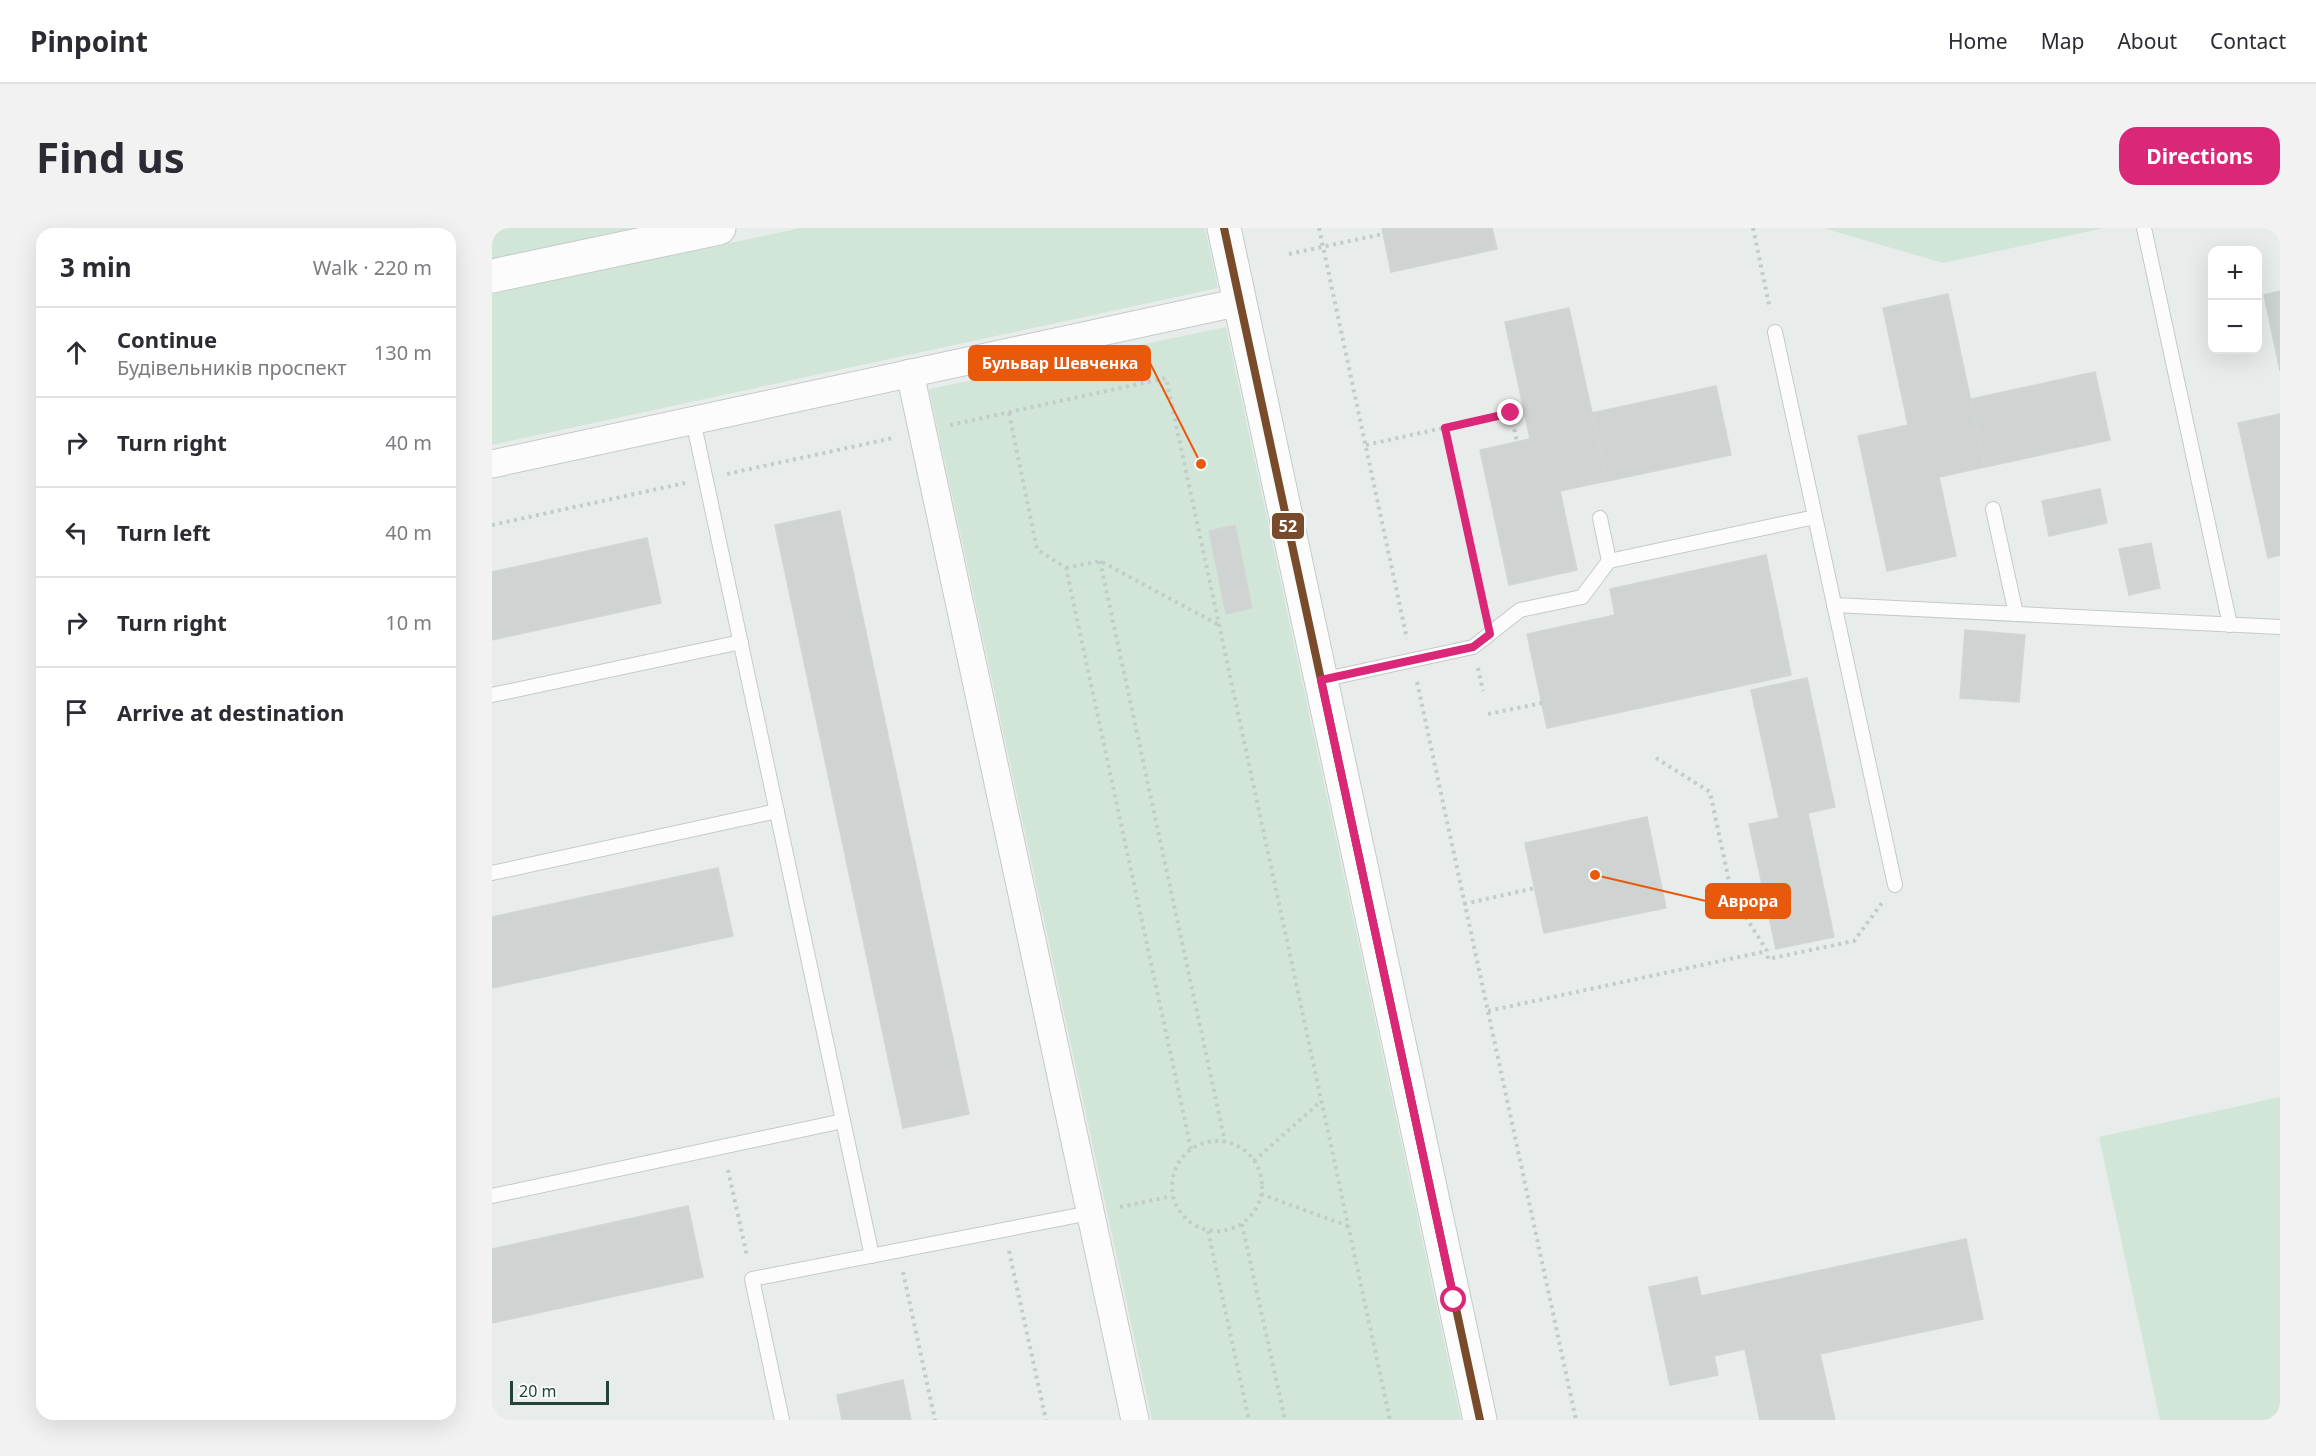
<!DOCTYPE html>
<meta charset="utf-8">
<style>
body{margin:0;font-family:"Noto Sans",sans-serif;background:#f2f2f3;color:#2b2b33}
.controls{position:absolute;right:18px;top:18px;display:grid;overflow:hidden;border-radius:12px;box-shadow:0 6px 24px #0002}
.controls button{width:54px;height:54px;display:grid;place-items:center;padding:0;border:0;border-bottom:2px solid #e1e1e2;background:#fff;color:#2b2b33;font:30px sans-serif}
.scale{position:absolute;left:18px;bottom:15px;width:99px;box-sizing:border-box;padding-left:6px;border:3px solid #24423a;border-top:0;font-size:16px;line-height:21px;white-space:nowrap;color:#24423a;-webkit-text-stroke:4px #f7fbf9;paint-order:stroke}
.stop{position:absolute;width:18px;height:18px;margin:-14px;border:4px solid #db2777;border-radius:50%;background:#fff}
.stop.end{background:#db2777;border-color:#fff;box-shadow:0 2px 6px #0008}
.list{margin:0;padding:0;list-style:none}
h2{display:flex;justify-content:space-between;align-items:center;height:78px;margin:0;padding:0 24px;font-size:26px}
h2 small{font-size:20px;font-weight:400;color:#7c7c81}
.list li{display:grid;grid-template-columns:39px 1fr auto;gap:18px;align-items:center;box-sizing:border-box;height:90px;padding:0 24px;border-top:2px solid #e1e1e2}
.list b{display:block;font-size:22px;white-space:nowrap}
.list p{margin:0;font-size:20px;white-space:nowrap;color:#7c7c81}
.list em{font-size:20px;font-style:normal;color:#7c7c81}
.icon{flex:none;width:33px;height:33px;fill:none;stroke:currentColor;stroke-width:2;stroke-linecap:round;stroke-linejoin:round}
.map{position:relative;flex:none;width:1788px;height:1192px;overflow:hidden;border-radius:18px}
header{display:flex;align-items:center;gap:36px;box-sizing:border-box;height:84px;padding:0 30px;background:#fff;border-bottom:2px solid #e1e1e2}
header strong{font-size:28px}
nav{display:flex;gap:33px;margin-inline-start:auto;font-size:21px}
.intro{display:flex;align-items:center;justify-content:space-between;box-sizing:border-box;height:144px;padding:0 36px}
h1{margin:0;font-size:42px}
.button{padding:15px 27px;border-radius:18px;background:#db2777;color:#fff;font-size:21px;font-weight:700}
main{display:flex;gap:36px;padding:0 36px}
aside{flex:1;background:#fff;border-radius:18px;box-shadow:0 6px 24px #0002}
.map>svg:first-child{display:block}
</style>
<header>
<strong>Pinpoint</strong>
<nav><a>Home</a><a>Map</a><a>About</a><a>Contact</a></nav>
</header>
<div class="intro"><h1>Find us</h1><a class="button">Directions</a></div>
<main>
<aside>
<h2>3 min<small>Walk · 220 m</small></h2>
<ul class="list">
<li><svg class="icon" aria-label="ahead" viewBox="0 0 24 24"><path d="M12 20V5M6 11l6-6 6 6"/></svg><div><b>Continue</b><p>Будівельників проспект</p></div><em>130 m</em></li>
<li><svg class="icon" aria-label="right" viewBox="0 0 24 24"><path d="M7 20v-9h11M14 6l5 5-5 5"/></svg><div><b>Turn right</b></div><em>40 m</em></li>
<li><svg class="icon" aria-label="left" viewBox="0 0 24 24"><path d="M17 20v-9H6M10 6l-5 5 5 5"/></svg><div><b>Turn left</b></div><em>40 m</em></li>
<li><svg class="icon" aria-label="right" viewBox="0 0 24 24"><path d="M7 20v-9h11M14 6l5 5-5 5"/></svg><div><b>Turn right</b></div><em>10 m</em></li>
<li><svg class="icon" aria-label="arrive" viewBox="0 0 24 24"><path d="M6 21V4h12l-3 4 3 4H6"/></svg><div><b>Arrive at destination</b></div></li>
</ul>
</aside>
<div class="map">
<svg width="1788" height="1192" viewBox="0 0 1788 1192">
<rect width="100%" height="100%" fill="#e8edeb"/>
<g fill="#d1e6d8">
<path d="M0 0H143L0 31Z"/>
<path d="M308 0H713L726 60 0 217V66Z"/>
<path d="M1331 0H1612L1451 35Z"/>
<path d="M734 99 969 1192H660L437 161Z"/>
<path d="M1788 869V1192H1668L1607 909Z"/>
</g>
<g fill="#cfd4d2" stroke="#d1d6d4" stroke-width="1.5">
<path d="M890 0H1000L1005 21 899 44Z"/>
<path d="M1788 63V143L1772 67Z"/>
<path d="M1456 66 1493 239 1447 249 1464 328 1395 343 1366 208 1416 197 1391 80Z"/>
<path d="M1077 80 1115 253 1068 263 1085 342 1017 357 988 222 1038 211 1013 94Z"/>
<path d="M1603 144 1618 212 1493 239 1479 171Z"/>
<path d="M1224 158 1239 227 1115 253 1100 185Z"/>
<path d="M1788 186V327L1776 330 1746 195Z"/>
<path d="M1608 261 1615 295 1557 308 1550 273Z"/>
<path d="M348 283 477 886 411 900 283 297Z"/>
<path d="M743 297 760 380 734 386 717 303Z"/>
<path d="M155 310 169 375 0 412V344Z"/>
<path d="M1659 315 1668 360 1637 367 1627 321Z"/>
<path d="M1274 327 1299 447 1055 500 1035 406 1123 387 1118 361Z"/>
<path d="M1473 402 1533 407 1527 474 1468 470Z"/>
<path d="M1315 450 1343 579 1316 585 1342 709 1284 721 1257 596 1287 590 1259 462Z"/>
<path d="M1155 589 1174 680 1052 705 1033 615Z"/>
<path d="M226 640 241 708 0 760V689Z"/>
<path d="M196 978 211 1049 0 1095V1021Z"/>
<path d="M1474 1011 1491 1091 1328 1126 1343 1192H1268L1253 1121 1222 1128 1226 1147 1178 1157 1157 1059 1205 1049 1209 1068Z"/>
<path d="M411 1152 419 1192H350L345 1167Z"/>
</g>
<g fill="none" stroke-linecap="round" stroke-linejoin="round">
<g stroke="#c5cac8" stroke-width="16">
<g id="lane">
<path d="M1652 0 1738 397"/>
<path d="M1283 104 1403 657"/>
<path d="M201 192 380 1028"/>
<path d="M1501 281 1524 386"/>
<path d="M1108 290 1117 333"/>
<path d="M1342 377 1788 399"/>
<path d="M829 452 981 419 1028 382 1090 369 1117 333 1323 289"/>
<path d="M0 467 249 414"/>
<path d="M0 645 285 583"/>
<path d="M0 968 351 893"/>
<path d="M290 1192 260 1051 598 985"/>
</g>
</g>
<g stroke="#c5cac8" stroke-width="29">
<g id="street">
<path d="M418 145 643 1192"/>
<path d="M0 236 748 74"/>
</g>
</g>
<g stroke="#c3cbc8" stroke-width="35">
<g id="secondary">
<path d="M732 0 988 1192"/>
<path d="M0 48 227 0"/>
</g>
</g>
<g stroke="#c3ccca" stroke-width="4" stroke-dasharray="3 4.5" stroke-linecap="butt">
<path d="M827 0 915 411"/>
<path d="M1261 0 1278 81"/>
<path d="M797 26 891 6"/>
<path d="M517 185 545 321 574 340 699 921"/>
<path d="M458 197 674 150 898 1192"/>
<path d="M953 200 992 381"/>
<path d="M874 217 1019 185 1025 214"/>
<path d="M235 246 401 210"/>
<path d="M0 297 193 255"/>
<path d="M608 333 733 914"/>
<path d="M574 340 608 333 727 397"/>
<path d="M986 440 991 463"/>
<path d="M925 454 1084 1192"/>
<path d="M996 486 1050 475"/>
<path d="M1164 530 1218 564 1240 667 1275 723 1276 731 1362 713 1390 675"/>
<path d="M972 676 1043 660"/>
<path d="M996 783 1275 723"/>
<circle cx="725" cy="958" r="45"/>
<path d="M762 933 829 873"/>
<path d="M236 942 255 1028"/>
<path d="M769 966 856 998"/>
<path d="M628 979 680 968"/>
<path d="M750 996 793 1192"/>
<path d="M716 1003 757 1192"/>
<path d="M517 1023 554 1192"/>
<path d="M411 1044 443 1192"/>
</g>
<use href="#lane" stroke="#fcfcfc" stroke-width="14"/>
<use href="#street" stroke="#fcfcfc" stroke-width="27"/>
<use href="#secondary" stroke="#fcfcfc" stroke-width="33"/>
<g stroke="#f7fbf9" stroke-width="12">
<path id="bus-1" d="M732 0 988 1192"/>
</g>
<use href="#bus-1" stroke="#7a4b2a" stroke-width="8"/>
</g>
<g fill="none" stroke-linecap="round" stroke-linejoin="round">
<path stroke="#db2777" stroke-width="8" d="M962 1072 829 452 981 419 998 406 953 200 1019 185"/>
</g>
<path fill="none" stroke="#e8590c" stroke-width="2" d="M709 236L658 135M1103 647L1214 673"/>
<g fill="#e8590c" stroke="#f7fbf9" stroke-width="2">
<circle cx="709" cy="236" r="6"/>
<circle cx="1103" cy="647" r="6"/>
</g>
<g fill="#e8590c" stroke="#e8590c" stroke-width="2">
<rect x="477" y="118" width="181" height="34" rx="6"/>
<rect x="1214" y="656" width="84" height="34" rx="6"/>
</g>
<g font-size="16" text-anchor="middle" font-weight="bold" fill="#fff">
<text x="568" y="141">Бульвар Шевченка</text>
<text x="1256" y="679">Аврора</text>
</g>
<rect stroke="#f7fbf9" stroke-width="2" x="779" y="284" width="34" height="28" rx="6" fill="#7a4b2a"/>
<g font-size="16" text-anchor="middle" font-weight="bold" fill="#fff">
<text x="796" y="304">52</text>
</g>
</svg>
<div class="controls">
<button>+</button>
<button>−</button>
</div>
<div class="scale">20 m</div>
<div class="stop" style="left:962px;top:1072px"></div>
<div class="stop end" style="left:1019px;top:185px"></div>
</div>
</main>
